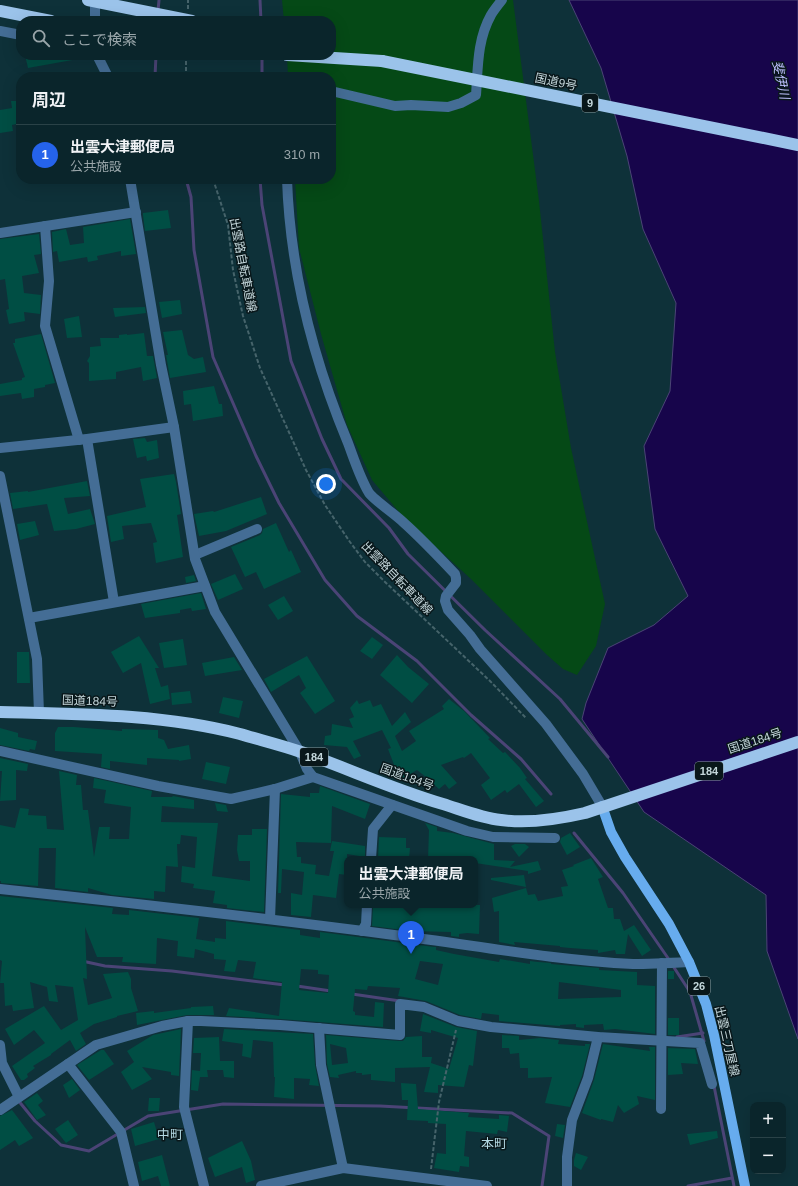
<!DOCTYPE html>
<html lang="ja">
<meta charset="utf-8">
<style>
body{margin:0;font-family:Arial,"Noto Sans JP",sans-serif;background:#132d33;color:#f1f3f6}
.controls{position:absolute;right:12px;bottom:12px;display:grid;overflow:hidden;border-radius:8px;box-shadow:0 4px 16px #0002}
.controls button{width:36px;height:36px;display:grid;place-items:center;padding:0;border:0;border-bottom:1px solid #2a4247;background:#0a252b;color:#f1f3f6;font:20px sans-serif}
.you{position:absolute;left:326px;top:484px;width:14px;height:14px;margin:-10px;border:3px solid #fff;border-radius:50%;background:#1a73e8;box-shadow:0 0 0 6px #1a73e833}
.badge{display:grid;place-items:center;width:26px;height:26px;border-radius:50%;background:#2563eb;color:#fff;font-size:13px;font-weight:700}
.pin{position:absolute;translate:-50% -33px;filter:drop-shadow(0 1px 2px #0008)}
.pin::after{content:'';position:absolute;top:21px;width:14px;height:12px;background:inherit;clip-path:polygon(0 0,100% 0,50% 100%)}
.popup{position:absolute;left:344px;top:856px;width:134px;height:52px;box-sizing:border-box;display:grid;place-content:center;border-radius:8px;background:#0a252b;filter:drop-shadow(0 1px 3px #0005);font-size:13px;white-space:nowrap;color:#99a5a9}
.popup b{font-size:15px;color:#f1f3f6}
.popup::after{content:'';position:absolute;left:50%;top:100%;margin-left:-8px;border:8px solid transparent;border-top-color:#0a252b}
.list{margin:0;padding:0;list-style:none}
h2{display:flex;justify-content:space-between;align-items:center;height:52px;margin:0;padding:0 16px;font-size:17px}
h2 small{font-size:13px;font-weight:400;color:#99a5a9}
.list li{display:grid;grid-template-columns:26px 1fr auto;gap:12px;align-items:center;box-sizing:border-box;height:60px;padding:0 16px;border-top:1px solid #2a4247}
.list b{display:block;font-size:15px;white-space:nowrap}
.list p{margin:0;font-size:13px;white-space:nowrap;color:#99a5a9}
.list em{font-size:13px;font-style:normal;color:#99a5a9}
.icon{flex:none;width:22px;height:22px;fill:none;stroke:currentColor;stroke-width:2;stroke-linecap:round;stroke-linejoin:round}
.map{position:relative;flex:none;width:798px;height:1186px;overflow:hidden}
.search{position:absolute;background:#0a252b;box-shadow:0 4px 16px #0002;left:16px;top:16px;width:320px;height:44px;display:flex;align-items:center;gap:10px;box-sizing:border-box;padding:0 14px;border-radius:16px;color:#99a5a9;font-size:15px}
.panel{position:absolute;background:#0a252b;box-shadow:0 4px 16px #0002;left:16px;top:72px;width:320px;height:112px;border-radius:16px}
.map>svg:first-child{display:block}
</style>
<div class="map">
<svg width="798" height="1186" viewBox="0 0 798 1186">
<rect width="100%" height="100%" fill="#0e3139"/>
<path fill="#054916" d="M282 0H513L539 201 555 352 571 448 605 604 596 646 577 675 563 669 547 655 471 579 405 519 372 480 347 425 321 334 299 248 295 179H331V77H288L287 55H331V21H284Z"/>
<path fill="#17054b" stroke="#4b4476" d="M569 0H798V1039L767 951 766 895 644 812 582 719 586 703 608 648 654 625 688 596 655 529 644 446 670 391 676 303 643 229 627 156 601 68Z"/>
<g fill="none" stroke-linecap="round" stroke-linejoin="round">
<g stroke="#4b4476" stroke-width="3">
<path d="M260 0 261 21"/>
<path d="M158 11 159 0"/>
<path d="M262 55V77"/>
<path d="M155 77 156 55"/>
<path d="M186 179 191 197 194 250 213 357 256 456 279 503 325 580 357 616 417 661 471 715 521 759 551 794"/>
<path d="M260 179 262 205 291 361 322 439 341 479 389 528 408 554 485 630 560 699 608 757"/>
<path d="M574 833 623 893 670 961"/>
<path d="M82 961 105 966 172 971 285 985"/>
<path d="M673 966 690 992 704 1041"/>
<path d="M297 986 331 991"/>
<path d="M352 994 400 1001"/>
<path d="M677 1037 703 1033"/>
<path d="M714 1086 734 1186"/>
<path d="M17 1099 35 1121 61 1145 89 1151 148 1116 223 1104 380 1106 512 1113 549 1136 542 1186"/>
<path d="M688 1186 732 1178"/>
</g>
</g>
<g fill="#004e44" fill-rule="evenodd">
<path d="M25 55H35V58L54 55H78V59L28 68Z"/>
<path d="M11 101H21V123L12 125 13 131 0 133V110L12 108Z"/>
<path d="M168 210 171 228 145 231 143 215V213Z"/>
<path d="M130 219 136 254 121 256V251L97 256 98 260 88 262 87 257 59 262 57 251 53 252 52 232 66 229 70 245 84 243 83 227Z"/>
<path d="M39 234 41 254 34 255 39 273 22 276 24 293 41 295 40 314 24 312 25 321 9 324 6 310 9 309 5 279 0 280V239Z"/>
<path d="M180 300 182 314 162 318 159 302Z"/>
<path d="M145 307 146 313 115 317 113 308Z"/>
<path d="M79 316 82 337 67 338 64 319Z"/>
<path d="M182 330 188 355 194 359 203 357 206 372 170 378 166 355H168L163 332Z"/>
<path d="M144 333 147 356H153L157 378 143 381 141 367 116 372V379L89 381V363L87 361 90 356V347L101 346 100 338H119V335L127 334V335Z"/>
<path d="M41 334 55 383 45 385V387L34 389V397L22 399 21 393 0 396V384L22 380V378L25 377 13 343H15V339Z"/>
<path d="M214 386 219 404H222L223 416 193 421 191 404 184 405 183 391Z"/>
<path d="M145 438 147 442 157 440 159 458 147 461 146 456 137 458 133 439Z"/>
<path d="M174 474 176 482 181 514 177 515 183 557 156 563 153 543 157 542 151 523 122 526 124 539 111 542 107 516 146 507 140 479Z"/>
<path d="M87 481 90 496 64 498 68 514 90 509 95 524 76 529 54 531 47 504 13 509 10 493 28 491V492Z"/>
<path d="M261 497 267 514 226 531 199 536 194 514 213 511 214 512Z"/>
<path d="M35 521 39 535 20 540 17 524Z"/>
<path d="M276 523 289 552 291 550 301 572 264 589 256 572 245 577 231 547 260 535 262 533 263 529Z"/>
<path d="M235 574 243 589 218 600 211 584Z"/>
<path d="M194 575 196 581 186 583 185 577Z"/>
<path d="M201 593 206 609 192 611 191 608 180 610V613L145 618 141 604Z"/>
<path d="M284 596 293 611 278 620 268 605Z"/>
<path d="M139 636 159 668H155L161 687 168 685 170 699 150 704 141 663 123 673 111 652Z"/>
<path d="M372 637 383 645 372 659 360 651Z"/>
<path d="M183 639 187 665 164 668 159 643Z"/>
<path d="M17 652H29L30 683H17Z"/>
<path d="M397 655 408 667 429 684 412 703 380 675Z"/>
<path d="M307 656 335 701 315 714 300 693 306 688 299 675 271 692 264 679Z"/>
<path d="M234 657 242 670 205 676 202 663Z"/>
<path d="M190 691 192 703 172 705 171 693Z"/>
<path d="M223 697 243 701 239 718 219 713Z"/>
<path d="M449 699 464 711 490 738 488 739 503 753 505 752 520 768 527 778 525 779 544 801 536 807 519 784 507 793 505 790 491 800 481 785 490 778 471 753 464 758 463 757 441 765 457 783 449 789 445 784 439 789 426 777 417 770 403 778 401 774 398 775 388 749 391 748 382 730 353 741 361 756 354 759 347 747 324 745 325 736 331 735 332 724 353 728 349 719 354 717 350 708 357 700 359 704 370 700 373 707 381 704 392 726 405 712 411 722 395 736 402 751 416 741 409 731 444 709 442 706Z"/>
<path d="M58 727H74L122 731V729L158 730V738L164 740 168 749 189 745 191 759 179 761V760L147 758V765L110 761V769L101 767 102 754 55 751V733Z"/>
<path d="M0 728 18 733V737L37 741 35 750 30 749 29 751 0 745Z"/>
<path d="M0 758 28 764 27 771 16 770V800L0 801 2 771H0Z"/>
<path d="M206 762 230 767 226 784 202 779Z"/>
<path d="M59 771 77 775 76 785H81L83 810H88L94 857 99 827H110L109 839H129L131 807 104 803 106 790 93 788 94 778 152 791 151 797H172L173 796 194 800V809L162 806 161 822 218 823 212 876 250 881V861H239L237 850 238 835H252V829H267L264 912 227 908V905L213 903 215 891 193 888 194 884 181 882 182 866 195 868 197 837 181 835 180 844H177L178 867 166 866 165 892 154 891V899L112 895 88 888V892L55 888 56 848H39L38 886 1 883V881H0V825L15 828 20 808 29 809 28 815 46 816 47 829 64 830Z"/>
<path d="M320 786 370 804 365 819 332 806 331 843 296 842 297 857H301V863L316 865 315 874 329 876 334 851H330L332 841 365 846V857L347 854V875L339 874 336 898 313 895 311 917 291 915V893L302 895 304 872 282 869 281 893H278L281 794 310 797V793H319Z"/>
<path d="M215 803 226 805 228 812 217 811Z"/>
<path d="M425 823 437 827V831L453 833 494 844V860L515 861 510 867 538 861 541 870 528 874V871L475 863V859L471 858 428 859 429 830Z"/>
<path d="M570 833 580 847 567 855 560 842 561 838Z"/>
<path d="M379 837 406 838V848H410L409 859H378Z"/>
<path d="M515 844H525L529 847 519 857 511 846Z"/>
<path d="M591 858 603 877 598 879 608 908H613L614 919H620L624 931 634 925 651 950 642 956 628 934 625 954H616L615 950 598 953V950L570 948 560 947V946L514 942 515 945 499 942V911L494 912 492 898 526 888 528 895 535 894 538 901 563 896 561 887 568 886 562 870 574 866 573 865Z"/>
<path d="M524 875 526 887 491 880V878Z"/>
<path d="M0 896 113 908 112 914 129 915V910L199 918 196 939 215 942V938L226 939V921L300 930V935L320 938V932L434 947H436V950L454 954 499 962 500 959 530 964V961L538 962 551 963V964L599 968V970L637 972V985L655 986V1034L615 1029 604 1030 603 1024 584 1025V1028L576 1027V1024L560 1025V1026L499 1021V1015L482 1013 481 1019 460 1015 426 1001 398 996 400 988 368 986 367 990 355 989 353 1011 355 1012V1015L374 1017 375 1002 384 1003 383 1027 281 1019 226 1016 229 1008 279 1016 282 982 253 978 256 962 238 960 235 972 224 971 226 960 214 959V954L195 949 194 958 177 956 178 941 157 938 156 964 122 962 123 957H97L85 927 87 979 83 978 88 1005 112 998 103 974 128 972 131 979V988L138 1011 117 1016V1017L94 1024 80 1033 86 1044 76 1051 70 1040 51 1054V1055L33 1066 35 1068 27 1074 28 1077 24 1080H21L12 1066 45 1043 34 1030 14 1045 5 1029 44 1006 61 1030 78 1020 73 987 55 985 58 1002 49 1001 47 987 30 982 34 1008 13 1011 12 1005 5 1006 4 983H0L2 961 0 960ZM420 961 443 964 438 985 415 979ZM301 969 318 970V974L329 975 328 993 299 990ZM559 982 621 990V997L558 999Z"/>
<path d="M373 905H480L479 934 467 933 459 934V937L451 936V932L411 931 372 926Z"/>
<rect x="668" y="971" width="6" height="8"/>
<path d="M213 1006 214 1015H187L137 1025 136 1013 154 1011V1013L191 1008V1007Z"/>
<path d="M423 1014 456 1027 477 1031 473 1066 469 1065 464 1087 438 1085V1093L424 1092 430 1067 395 1068V1082L371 1080V1074L362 1075V1073H356V1071L338 1075 339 1078 330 1077 327 1064 326 1035 399 1041H403L406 1037 422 1036V1057H432L431 1063 449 1069 458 1038 431 1030V1033L420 1031ZM330 1044 346 1048 348 1063 332 1065Z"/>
<rect x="668" y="1018" width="11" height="17"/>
<path d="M181 1029 179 1076 171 1075V1072L142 1067 152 1079 132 1090 121 1072 134 1062 127 1051 153 1035Z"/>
<path d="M224 1029 313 1034 315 1065 319 1086 309 1085 310 1079 294 1078V1099L274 1097 275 1077H274L273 1042 253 1040 251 1058 242 1056 243 1044 222 1041Z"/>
<path d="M502 1035 519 1036V1040L540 1038 559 1040 558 1044 585 1046V1044H590L582 1076 570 1107 545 1103 552 1077 528 1078V1068H520L519 1053 510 1054 509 1048H502Z"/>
<path d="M219 1037 220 1061H234V1078L224 1077 223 1070H207L208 1077H200L198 1091 191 1090 192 1070 200 1071 201 1053H193L194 1038Z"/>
<path d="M603 1044 650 1051 649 1047H655V1100L637 1096 639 1104 624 1113 618 1105 613 1122 601 1119V1120L582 1113 594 1080Z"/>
<path d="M668 1048 695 1049 698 1064 681 1063 683 1074 668 1075Z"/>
<path d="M101 1050H104L114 1064 89 1080 77 1065Z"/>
<path d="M72 1079 80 1090 69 1098 63 1085Z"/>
<path d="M401 1083 416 1084 418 1109 469 1113 468 1117 499 1119V1115L509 1116 507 1132 498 1130 497 1134 466 1131 464 1156 469 1157V1167L460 1166 459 1172 434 1168 437 1153 446 1154V1124L428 1123V1121L407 1120 408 1100H402Z"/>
<path d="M37 1093 43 1101 38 1105 46 1115 37 1120 24 1102Z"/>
<path d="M149 1098H160L159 1111H148Z"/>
<path d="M12 1110 33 1138 19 1146 15 1140 0 1150V1116Z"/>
<path d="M68 1120 78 1135 66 1143 55 1129Z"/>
<path d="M154 1122 159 1139 135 1146 131 1129Z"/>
<path d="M557 1124 565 1125 563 1138 555 1136Z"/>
<path d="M717 1131 718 1138 690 1145 687 1134Z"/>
<path d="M242 1141 251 1161 255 1180 246 1183 242 1167 215 1177 208 1158Z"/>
<path d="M576 1153 588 1157 581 1170 574 1166V1160Z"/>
<path d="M162 1155 170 1186H161L158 1176 142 1181 138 1162Z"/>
</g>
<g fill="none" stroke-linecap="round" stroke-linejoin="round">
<g stroke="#46646b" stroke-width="2" stroke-dasharray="4 2" stroke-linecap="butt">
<path d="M188 9V0"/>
<path d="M186 77V55"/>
<path d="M213 179 228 225 233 270 243 316 260 368 306 470 325 505 350 542 365 562 384 581 490 681 526 718"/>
<path d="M431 1169 439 1102 456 1030"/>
</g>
<g stroke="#446d95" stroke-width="10">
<path d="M95 21V0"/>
<path d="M0 31 21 35"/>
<path d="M97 55 108 77"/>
<path d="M331 91 395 106 411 105 448 107 461 103 476 95C478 68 477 40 491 15 494 10 498 5 502 0"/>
<path d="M287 179C290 270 313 359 348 443 354 459 360 478 369 493 374 500 396 515 403 522 421 538 438 556 455 574L456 578V583L446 596 445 601 448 610 470 635 480 649 546 724 583 774 602 806"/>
<path d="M45 226 49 281 45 326 79 440"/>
<path d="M0 233 136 212"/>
<path d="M87 439 114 602"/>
<path d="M0 448 87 439 174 427"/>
<path d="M0 476 37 659 39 713"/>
<path d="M195 555 257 529"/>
<path d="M29 618 205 586"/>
<path d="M0 751 158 786 231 799 275 789 313 777 307 769 300 752 215 612 195 559 174 427 161 365 130 179"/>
<path d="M313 777 467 831 493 837 555 838"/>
<path d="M371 859 373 829 392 805"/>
<path d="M0 889C132 903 263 918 394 935 474 945 553 960 633 964 651 964 670 963 689 962"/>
<path d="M270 919 275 789"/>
<path d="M362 931 366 924 367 905"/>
<path d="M188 1021 184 1107 204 1186"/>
<path d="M319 1028 321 1065 343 1168"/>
<path d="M0 1045 2 1063 19 1097"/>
<path d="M68 1064 121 1132 134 1186"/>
<path d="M661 1109 662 963"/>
<path d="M0 1110 96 1045 162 1026 188 1021H201L280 1025 400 1035V1004L424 1007 458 1021 491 1027 598 1037 700 1043 712 1084"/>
<path d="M261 1186 343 1168 487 1186"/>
<path d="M567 1186V1157L572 1120 588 1078 598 1037"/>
</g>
<path stroke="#67acee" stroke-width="10" d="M602 806 611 832 625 857 669 924 689 962 706 1004 714 1035 745 1186"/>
<g stroke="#9bc3ea" stroke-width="12">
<path d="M0 11 51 21"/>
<path d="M287 55 382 61"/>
<path d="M0 712C80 714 162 714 240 734 260 740 281 745 301 752 349 769 395 790 443 804 462 810 481 818 501 820 529 824 559 819 585 813L798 742"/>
</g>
<g stroke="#9bc3ea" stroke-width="12">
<path d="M88 0 192 21"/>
<path d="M382 61 798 145"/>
</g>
</g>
<g text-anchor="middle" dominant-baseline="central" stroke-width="3" stroke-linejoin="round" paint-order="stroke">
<g fill="#09171a" stroke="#8b9da0" stroke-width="1">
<rect x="582" y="94" width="16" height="18" rx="3"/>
<rect x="300" y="748" width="28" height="18" rx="3"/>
<rect x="695" y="762" width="28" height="18" rx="3"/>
<rect x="688" y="977" width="22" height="18" rx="3"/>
</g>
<g font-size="11" font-weight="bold" fill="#c3d6da">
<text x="590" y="103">9</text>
<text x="314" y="757">184</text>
<text x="709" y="771">184</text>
<text x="699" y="986">26</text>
</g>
<g font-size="12" fill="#c3d6da" stroke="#09171a">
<text transform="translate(556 82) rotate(12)">国道9号</text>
<text transform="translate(243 265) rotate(79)">出雲路自転車道線</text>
<text transform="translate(397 578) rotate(46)">出雲路自転車道線</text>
<text transform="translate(90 701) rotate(2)">国道184号</text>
<text transform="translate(755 741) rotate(-18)">国道184号</text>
<text transform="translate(407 777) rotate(20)">国道184号</text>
<text transform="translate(727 1041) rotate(77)">出雲三刀屋線</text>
</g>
<g font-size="13" font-style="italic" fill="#bbbdfb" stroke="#09171a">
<text transform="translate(781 80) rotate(78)">斐伊川</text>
</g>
<g font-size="13" fill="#b2d8e2" stroke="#09171a">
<text x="170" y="1134">中町</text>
<text x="494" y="1143">本町</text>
</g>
</g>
</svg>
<div class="controls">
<button>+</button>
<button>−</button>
</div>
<div class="you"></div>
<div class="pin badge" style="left:411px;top:954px">1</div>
<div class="popup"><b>出雲大津郵便局</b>公共施設</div>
<div class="search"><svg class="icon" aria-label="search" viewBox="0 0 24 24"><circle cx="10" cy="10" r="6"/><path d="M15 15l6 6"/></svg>ここで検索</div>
<section class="panel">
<h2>周辺<small></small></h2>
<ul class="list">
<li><span class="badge">1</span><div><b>出雲大津郵便局</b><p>公共施設</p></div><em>310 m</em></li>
</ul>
</section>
</div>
